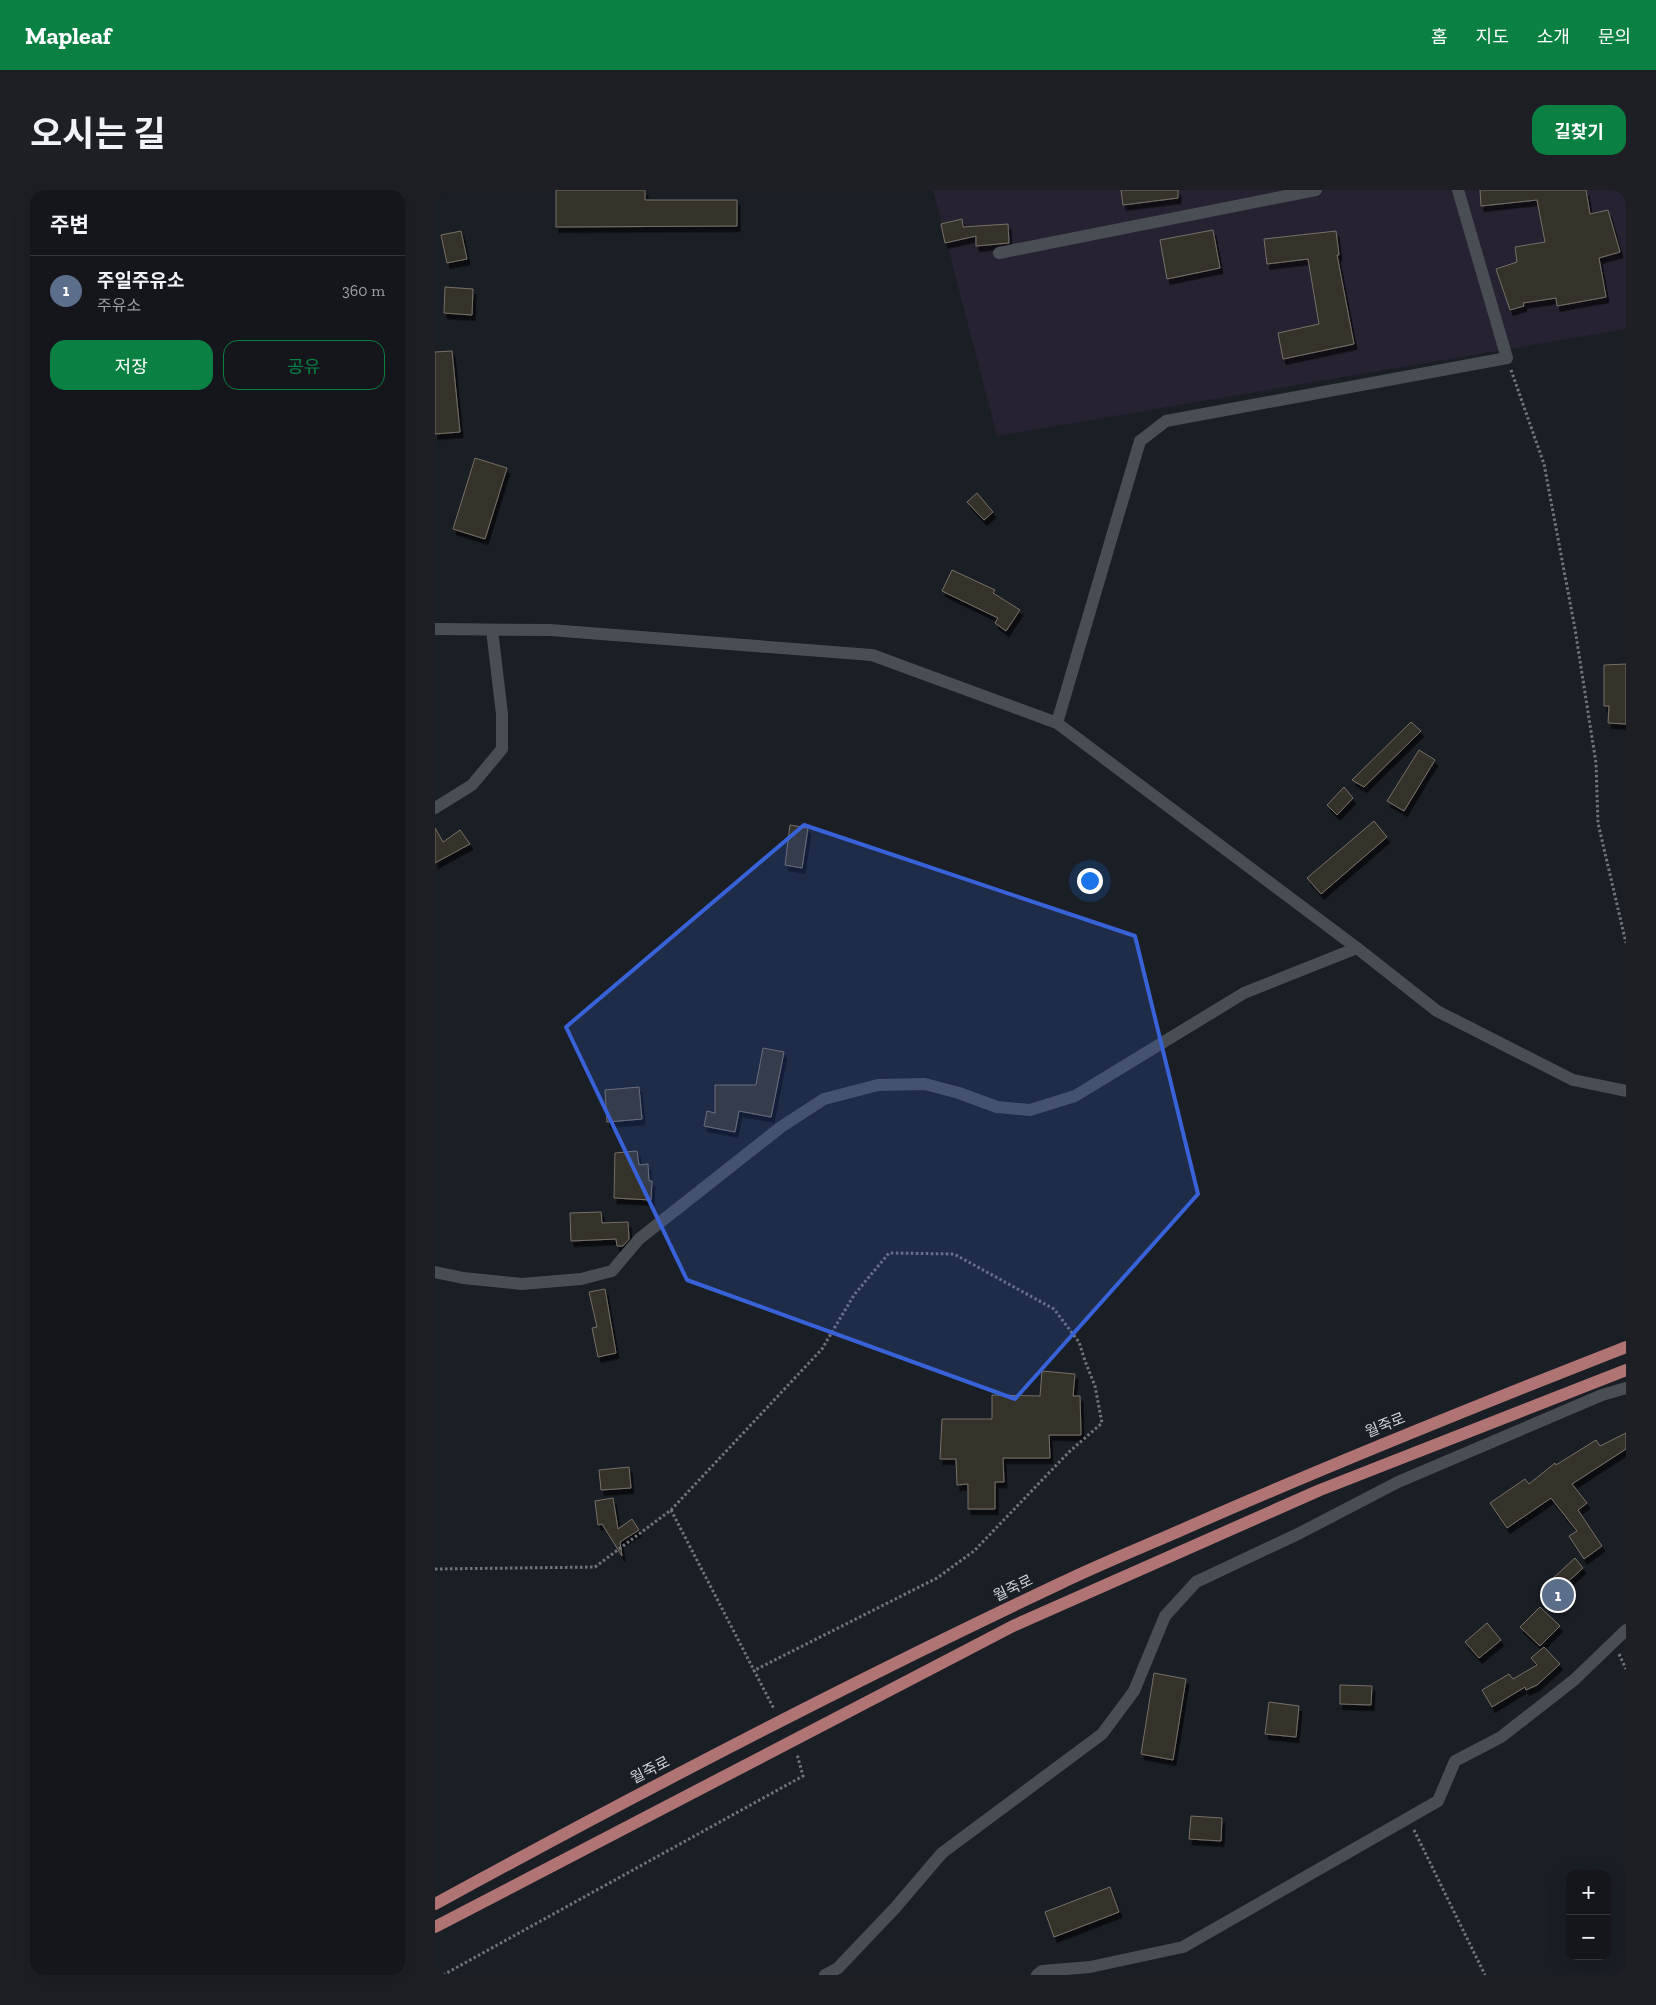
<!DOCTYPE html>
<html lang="ko">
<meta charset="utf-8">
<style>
body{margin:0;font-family:"Zilla Slab","Noto Sans KR",serif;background:#1d1f25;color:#f1f3f6}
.controls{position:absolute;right:15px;bottom:15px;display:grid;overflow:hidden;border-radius:10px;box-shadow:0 5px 20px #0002}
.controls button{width:45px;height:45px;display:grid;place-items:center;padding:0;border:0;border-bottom:1px solid #33353b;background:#14161c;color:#f1f3f6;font:25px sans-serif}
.you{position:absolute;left:654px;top:690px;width:18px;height:18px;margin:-12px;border:4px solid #fff;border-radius:50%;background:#1a73e8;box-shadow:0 0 0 8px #1a73e833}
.badge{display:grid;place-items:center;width:32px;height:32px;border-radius:50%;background:#0b8043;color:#fff;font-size:16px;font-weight:700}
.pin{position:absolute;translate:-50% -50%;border:2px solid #fff;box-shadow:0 1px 5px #0006}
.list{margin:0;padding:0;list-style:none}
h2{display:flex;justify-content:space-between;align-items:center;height:65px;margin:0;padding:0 20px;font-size:21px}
h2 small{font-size:16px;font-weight:400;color:#9d9fa3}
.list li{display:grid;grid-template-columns:32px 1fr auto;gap:15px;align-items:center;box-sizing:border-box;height:70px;padding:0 20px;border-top:1px solid #33353b}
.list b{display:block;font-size:19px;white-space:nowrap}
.list p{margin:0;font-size:16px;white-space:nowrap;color:#9d9fa3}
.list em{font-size:16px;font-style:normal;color:#9d9fa3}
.actions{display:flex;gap:10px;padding:15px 20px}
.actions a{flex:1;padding:11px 0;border:1px solid #0b8043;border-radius:15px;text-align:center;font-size:18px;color:#0b8043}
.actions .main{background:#0b8043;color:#fff}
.map{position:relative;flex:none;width:1191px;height:1785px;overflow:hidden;border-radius:15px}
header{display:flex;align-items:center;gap:30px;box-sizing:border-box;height:70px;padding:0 25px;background:#0b8043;color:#fff}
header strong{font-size:24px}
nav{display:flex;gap:28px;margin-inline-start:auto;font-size:18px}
.intro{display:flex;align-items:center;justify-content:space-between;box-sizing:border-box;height:120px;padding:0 30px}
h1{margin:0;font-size:35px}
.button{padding:12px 22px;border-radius:15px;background:#0b8043;color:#fff;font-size:18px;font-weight:700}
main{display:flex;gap:30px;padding:0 30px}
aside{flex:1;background:#14161c;border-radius:15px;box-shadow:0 5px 20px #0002}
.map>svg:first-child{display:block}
</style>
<header>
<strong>Mapleaf</strong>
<nav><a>홈</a><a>지도</a><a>소개</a><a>문의</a></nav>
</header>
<div class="intro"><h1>오시는 길</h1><a class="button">길찾기</a></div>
<main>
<aside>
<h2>주변<small></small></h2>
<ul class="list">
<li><span class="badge" style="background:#5c6f8a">1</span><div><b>주일주유소</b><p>주유소</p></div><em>360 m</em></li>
</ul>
<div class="actions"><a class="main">저장</a><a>공유</a></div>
</aside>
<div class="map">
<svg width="1191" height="1785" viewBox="0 0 1191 1785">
<defs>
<filter id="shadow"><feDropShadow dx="3" dy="5.5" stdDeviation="0" flood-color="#0009"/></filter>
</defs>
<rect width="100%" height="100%" fill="#1a1e25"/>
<path fill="#272232" d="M498 0H1191V139L562 246Z"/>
<g fill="#36312a" stroke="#767068" filter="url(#shadow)">
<path d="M121 0H210V10H302V36L121 37Z"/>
<path d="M686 0H743V8L688 15Z"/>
<path d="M1045 0H1151L1155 24 1173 20 1185 62 1164 68 1171 107 1122 116 1121 108 1088 113 1089 116 1075 120 1061 79 1082 72 1080 57 1110 52 1102 10 1046 16Z"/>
<path d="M527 29 528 37 573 34 574 53 541 56V46L510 53 506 34Z"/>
<path d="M778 40 785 78 732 89 725 50Z"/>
<path d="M26 41 32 69 12 73 6 45Z"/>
<path d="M901 41 904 65H902L919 154 848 169 843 143 884 134 873 69 832 74 829 49Z"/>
<path d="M10 97 38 99 37 125 9 123Z"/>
<path d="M17 161 25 242 0 244V162Z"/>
<path d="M40 268 72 278 50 349 18 339Z"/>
<path d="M542 303 558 322 549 330 532 312Z"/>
<path d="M517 380 560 400 558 403 585 420 571 441 560 433 563 428 507 401Z"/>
<path d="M1191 474V534L1173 533 1174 516H1169V475Z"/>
<path d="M976 532 986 541 929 597 917 590Z"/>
<path d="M984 560 1000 570 969 621 952 611Z"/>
<path d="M909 597 918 608 902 625 892 615Z"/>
<path d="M939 631 952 647 886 704 872 688Z"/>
<path d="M355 635 373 638 367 678 350 675Z"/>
<path d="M0 638 8 652 25 640 35 654 0 673Z"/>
<path d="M328 858 349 862 336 927 304 921 300 942 269 936 272 921 280 923V895H321Z"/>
<path d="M204 897 207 929 172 932 170 900Z"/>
<path d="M202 961 204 975 213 974 214 991H217L216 1010 179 1008 180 963Z"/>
<path d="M166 1022 167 1033 193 1032 194 1049 188 1056H182L181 1049 136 1051 135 1023Z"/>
<path d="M170 1099 181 1163 163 1167 157 1138 162 1137 154 1102Z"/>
<path d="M607 1181 640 1184 638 1206H645L646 1245H614L615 1268H568L569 1292H560V1319H533V1294L522 1295 521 1269H505L507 1229H557V1205L605 1206Z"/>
<path d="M1191 1243V1259L1137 1294 1152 1313 1143 1320 1167 1356 1149 1369 1134 1346 1142 1341 1116 1308 1072 1338 1055 1313 1090 1289 1094 1294 1120 1273 1121 1275 1161 1250 1165 1256Z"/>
<path d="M194 1277 196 1298 166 1300 164 1280Z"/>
<path d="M178 1308 183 1339 197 1329 204 1340 185 1352 187 1366 167 1334 163 1335 160 1311Z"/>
<path d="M1140 1368 1148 1378 1125 1399 1116 1390Z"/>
<path d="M1105 1417 1125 1436 1105 1456 1085 1437Z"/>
<path d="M1052 1433 1066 1450 1044 1468 1030 1452Z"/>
<path d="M1109 1457 1125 1474 1102 1495 1091 1500 1090 1497 1057 1517 1047 1500 1074 1484 1078 1489 1102 1475 1096 1468Z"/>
<path d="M719 1483 751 1489 738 1570 706 1564Z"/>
<path d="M905 1495 937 1496 936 1515 905 1514Z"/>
<path d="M834 1512 864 1516 861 1547 830 1544Z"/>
<path d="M756 1626 787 1628 786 1651 754 1649Z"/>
<path d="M675 1697 684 1722 619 1747 610 1722Z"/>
</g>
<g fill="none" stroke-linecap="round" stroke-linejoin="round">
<g stroke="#71757b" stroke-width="3" stroke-dasharray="2.5 2.5" stroke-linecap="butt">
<path d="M1076 180 1109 274 1140 439 1161 573 1163 633 1191 753"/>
<path d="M236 1320 339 1519"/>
<path d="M0 1379 160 1377 236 1320 387 1159 419 1105 454 1063 519 1064 619 1119 644 1152 650 1171 660 1196 667 1233 634 1262 539 1361 502 1388 318 1481"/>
<path d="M1184 1464 1191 1479"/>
<path d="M979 1640 1050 1785"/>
<path d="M8 1785 368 1586 362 1564"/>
</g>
<g stroke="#494e55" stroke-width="12">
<path d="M564 63 881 0"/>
<path d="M0 439 115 440 437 465 622 533 922 758 1002 821 1138 890 1191 901"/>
<path d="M622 533 705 251 731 231 1072 168 1023 0"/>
<path d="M0 618 37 595 67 559V524L57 440"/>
<path d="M0 1082 28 1088 87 1094 146 1089 177 1081 204 1049 346 937 389 909 443 895 490 894 524 903 562 917 595 920 640 906 809 803 922 758"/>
<path d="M390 1785 403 1778 460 1718 507 1663 667 1544 699 1501 730 1426 761 1392 863 1344 963 1292 1167 1205 1191 1198"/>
<path d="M602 1785 607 1781 655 1777 748 1757 1003 1611 1020 1571 1066 1547 1139 1490 1191 1440"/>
</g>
<g stroke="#b17474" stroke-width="12">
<path d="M0 1714C205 1602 412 1494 624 1394 665 1374 708 1357 751 1338 896 1274 1043 1215 1191 1157"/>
<path d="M0 1737 578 1436 885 1300 1191 1180"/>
</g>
</g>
<path fill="#3862d8" fill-opacity="0.2" stroke="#3862d8" stroke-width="4" stroke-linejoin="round" d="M369 635 700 746 763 1004 580 1209 252 1090 131 837Z"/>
<g text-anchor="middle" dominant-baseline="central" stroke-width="5" stroke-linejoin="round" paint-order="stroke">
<g font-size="15" fill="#d0d3d8" stroke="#1a1e25">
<text transform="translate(950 1235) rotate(-22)">월죽로</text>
<text transform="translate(578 1398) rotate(-26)">월죽로</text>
<text transform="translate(215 1580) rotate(-27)">월죽로</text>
</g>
</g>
</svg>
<div class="controls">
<button>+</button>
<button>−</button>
</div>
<div class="you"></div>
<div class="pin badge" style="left:1123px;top:1405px;background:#5c6f8a">1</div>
</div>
</main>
